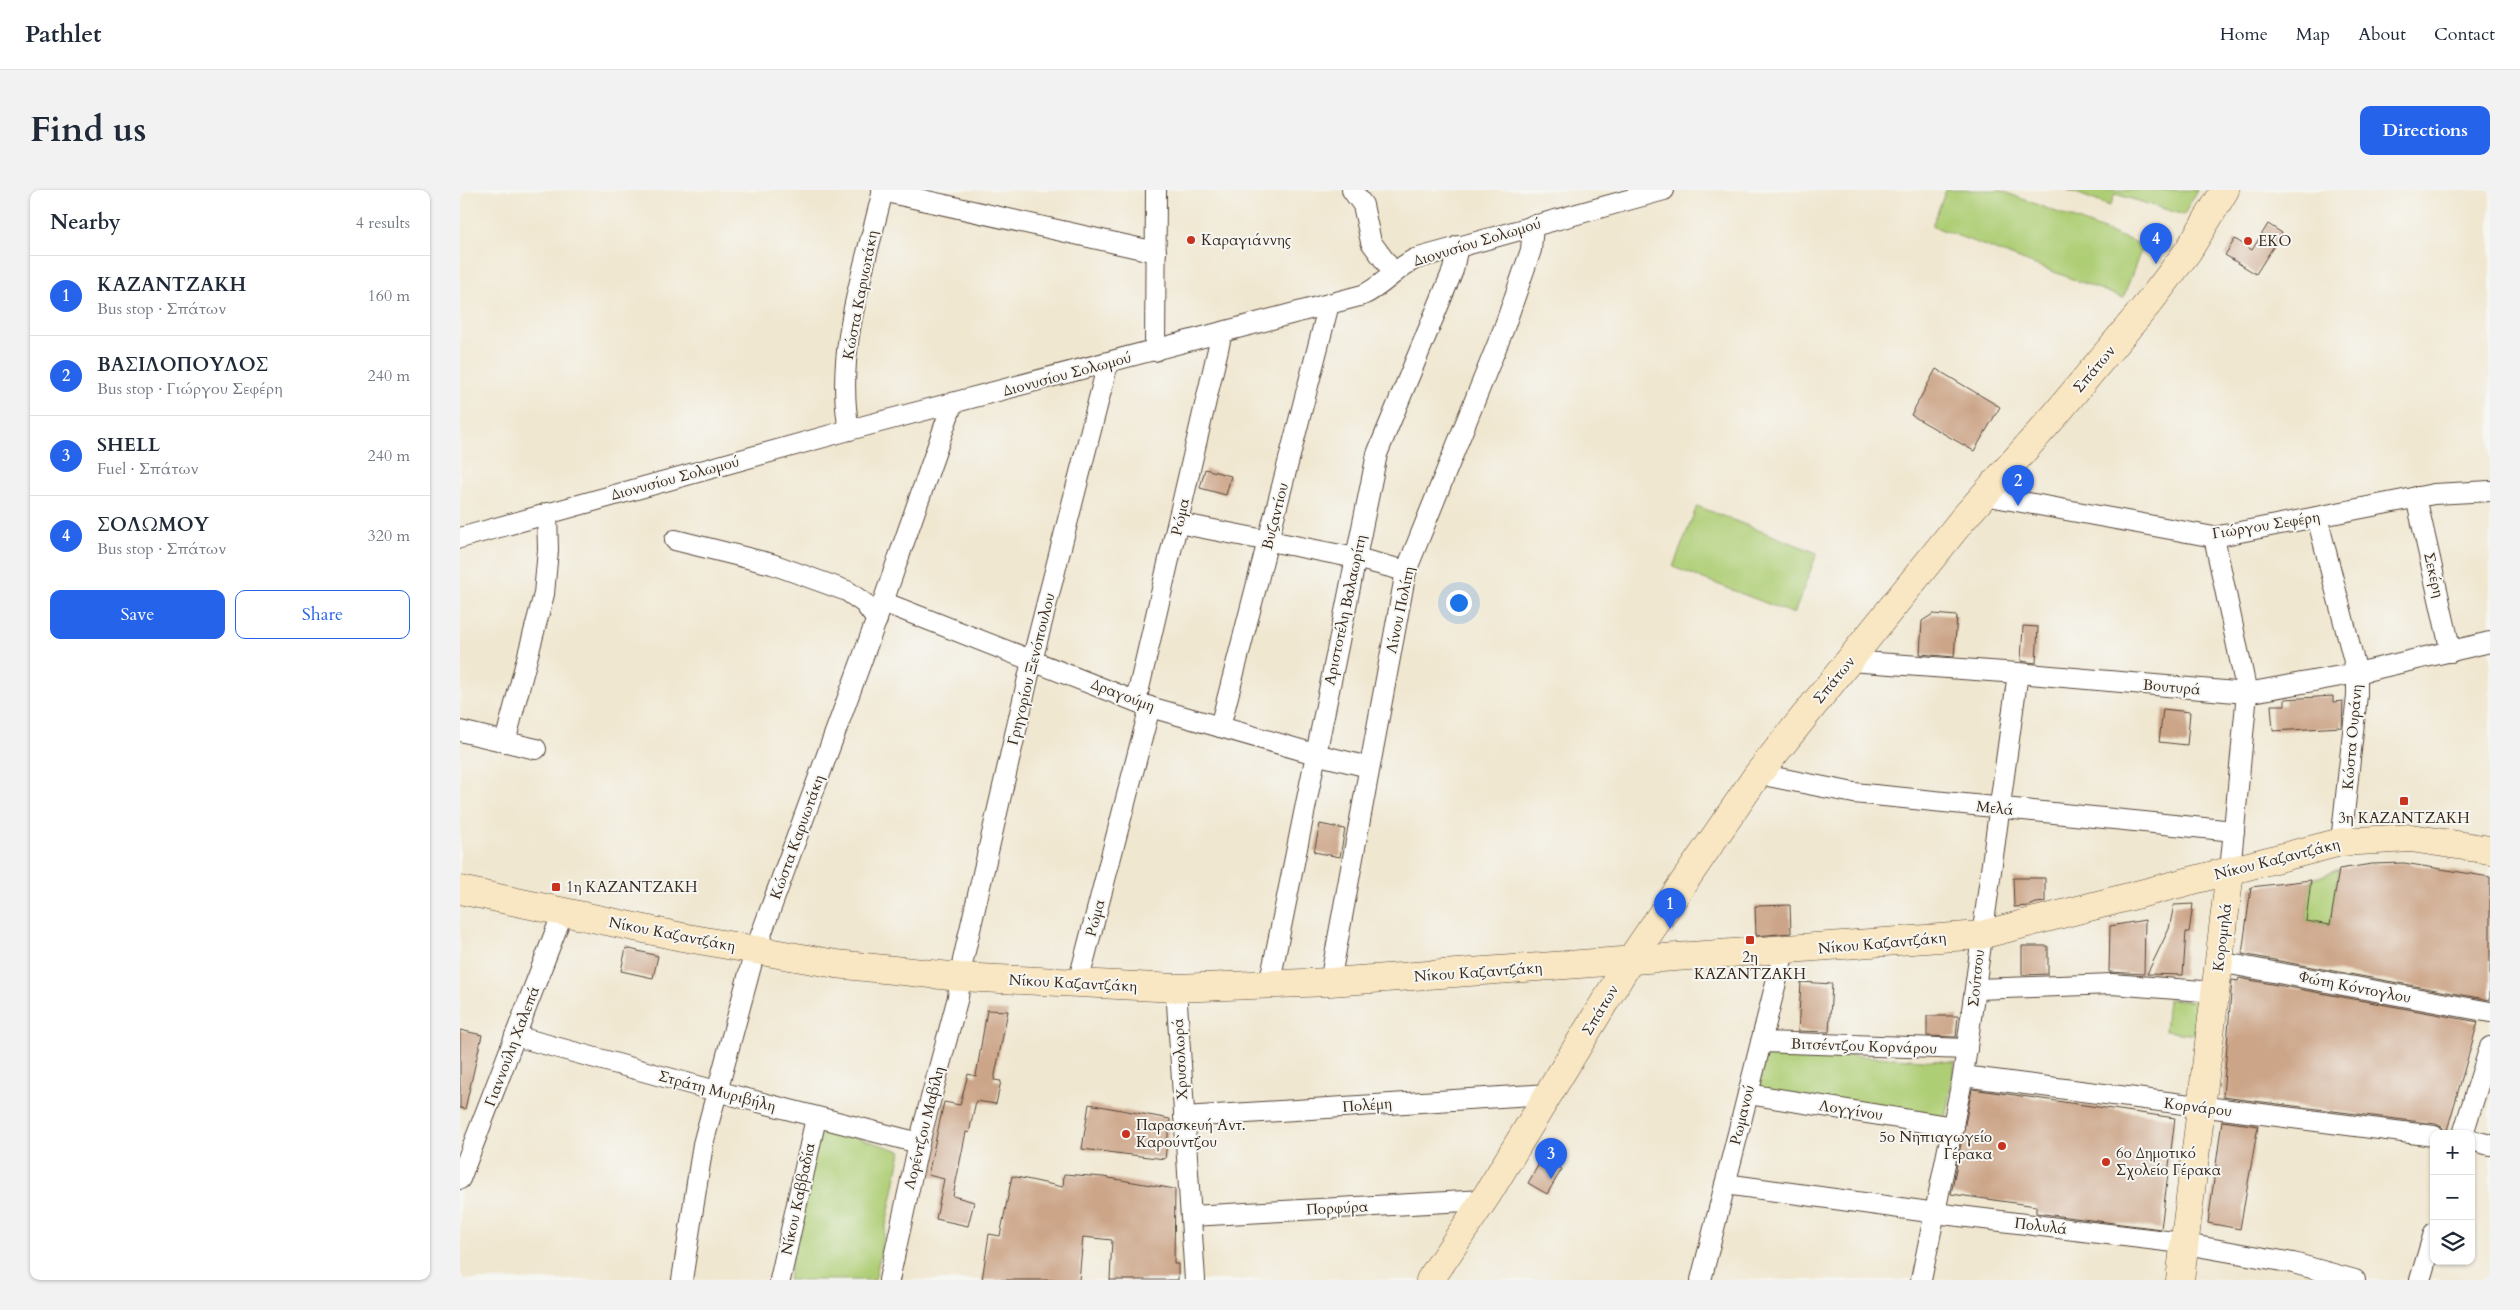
<!DOCTYPE html>
<meta charset="utf-8">
<style>
body{margin:0;font-family:Cardo,serif;background:#f2f2f3;color:#1f2937}
.controls{position:absolute;right:15px;bottom:15px;display:grid;overflow:hidden;border-radius:10px;box-shadow:0 1px 4px #0004}
.controls button{width:45px;height:45px;display:grid;place-items:center;padding:0;border:0;border-bottom:1px solid #e0e1e3;background:#fff;color:#1f2937;font:25px sans-serif}
.you{position:absolute;left:998px;top:412px;width:18px;height:18px;margin:-12px;border:4px solid #fff;border-radius:50%;background:#1a73e8;box-shadow:0 0 0 8px #1a73e833}
.badge{display:grid;place-items:center;width:32px;height:32px;border-radius:50%;background:#2563eb;color:#fff;font-size:16px;font-weight:700}
.pin{position:absolute;translate:-50% -41px;filter:drop-shadow(0 1px 2px #0008)}
.pin::after{content:'';position:absolute;top:26px;width:18px;height:15px;background:inherit;clip-path:polygon(0 0,100% 0,50% 100%)}
.list{margin:0;padding:0;list-style:none}
h2{display:flex;justify-content:space-between;align-items:center;height:65px;margin:0;padding:0 20px;font-size:21px}
h2 small{font-size:16px;font-weight:400;color:#747a83}
.list li{display:grid;grid-template-columns:32px 1fr auto;gap:15px;align-items:center;box-sizing:border-box;height:80px;padding:0 20px;border-top:1px solid #e0e1e3}
.list b{display:block;font-size:19px;white-space:nowrap}
.list p{margin:0;font-size:16px;white-space:nowrap;color:#747a83}
.list em{font-size:16px;font-style:normal;color:#747a83}
.actions{display:flex;gap:10px;padding:15px 20px}
.actions a{flex:1;padding:11px 0;border:1px solid #2563eb;border-radius:10px;text-align:center;font-size:18px;color:#2563eb}
.actions .main{background:#2563eb;color:#fff}
.icon{flex:none;width:28px;height:28px;fill:none;stroke:currentColor;stroke-width:2;stroke-linecap:round;stroke-linejoin:round}
.map{position:relative;flex:none;width:2030px;height:1090px;overflow:hidden;border-radius:10px}
header{display:flex;align-items:center;gap:30px;box-sizing:border-box;height:70px;padding:0 25px;background:#fff;border-bottom:1px solid #e0e1e3}
header strong{font-size:24px}
nav{display:flex;gap:28px;margin-inline-start:auto;font-size:18px}
.intro{display:flex;align-items:center;justify-content:space-between;box-sizing:border-box;height:120px;padding:0 30px}
h1{margin:0;font-size:35px}
.button{padding:12px 22px;border-radius:10px;background:#2563eb;color:#fff;font-size:18px;font-weight:700}
main{display:flex;gap:30px;padding:0 30px}
aside{flex:1;background:#fff;border-radius:10px;box-shadow:0 1px 4px #0004}
.map>svg:first-child{display:block}
</style>
<header>
<strong>Pathlet</strong>
<nav><a>Home</a><a>Map</a><a>About</a><a>Contact</a></nav>
</header>
<div class="intro"><h1>Find us</h1><a class="button">Directions</a></div>
<main>
<aside>
<h2>Nearby<small>4 results</small></h2>
<ul class="list">
<li><span class="badge">1</span><div><b>ΚΑΖΑΝΤΖΑΚΗ</b><p>Bus stop · Σπάτων</p></div><em>160 m</em></li>
<li><span class="badge">2</span><div><b>ΒΑΣΙΛΟΠΟΥΛΟΣ</b><p>Bus stop · Γιώργου Σεφέρη</p></div><em>240 m</em></li>
<li><span class="badge">3</span><div><b>SHELL</b><p>Fuel · Σπάτων</p></div><em>240 m</em></li>
<li><span class="badge">4</span><div><b>ΣΟΛΩΜΟΥ</b><p>Bus stop · Σπάτων</p></div><em>320 m</em></li>
</ul>
<div class="actions"><a class="main">Save</a><a>Share</a></div>
</aside>
<div class="map">
<svg width="2030" height="1090" viewBox="0 0 2030 1090">
<rect width="100%" height="100%" fill="#f6f6f2"/>
<filter id="ink" filterUnits="userSpaceOnUse"><feTurbulence type="fractalNoise" baseFrequency=".02" numOctaves="2"/><feDisplacementMap in="SourceGraphic" scale="10" xChannelSelector="R" yChannelSelector="G"/><feConvolveMatrix kernelMatrix="1 2 1 2 8 2 1 2 1" color-interpolation-filters="sRGB"/></filter>
<filter id="wash" filterUnits="userSpaceOnUse"><feTurbulence type="fractalNoise" baseFrequency=".0096" numOctaves="4" result="noise"/><feDisplacementMap in="SourceGraphic" scale="20" xChannelSelector="R" yChannelSelector="G"/><feGaussianBlur stdDeviation="1.12" result="paint"/><feColorMatrix in="noise" values="0 0 0 0 0 0 0 0 0 0 0 0 0 0 0 0 0 1.4 0 .05"/><feComposite in="paint" operator="in"/></filter>
<g filter="url(#wash)">
<rect width="100%" height="100%" fill="#f0e7d0"/>
<g fill="#aece75" stroke="#747c4a">
<path d="M1486 0H1539L1683 55 1663 108 1472 36Z"/>
<path d="M1608 0H1737L1724 25 1655 4 1650 16Z"/>
<path d="M1237 316 1357 363 1334 424 1213 377Z"/>
<path d="M1879 679 1870 735 1846 731 1851 690Z"/>
<path d="M1708 809 1747 813 1743 846 1705 841Z"/>
<path d="M1307 860 1495 872 1485 930 1298 901Z"/>
<path d="M358 936 441 961 415 1090H328Z"/>
</g>
<g id="blocks">
<g fill="#cca588">
<path d="M1808 34 1822 43 1796 84 1765 65 1775 49 1792 60Z"/>
<path d="M1476 179 1540 217 1514 261 1451 225Z"/>
<path d="M745 279 771 286 766 305 740 298Z"/>
<path d="M1473 424 1497 426 1494 467 1460 464 1462 431Z"/>
<path d="M1563 436 1578 437 1576 473 1561 471Z"/>
<path d="M1873 506V512L1883 511 1882 537 1813 541 1811 515H1825V509Z"/>
<path d="M1703 519 1730 522 1727 555 1699 552Z"/>
<path d="M860 634 885 639 880 667 854 662Z"/>
<path d="M1944 673 2030 687V810L1782 764 1791 697 1851 690 1846 731 1870 735 1879 679 1912 674Z"/>
<path d="M1553 688H1585V712L1576 713 1569 716 1554 717Z"/>
<path d="M1733 714 1729 742H1726L1723 785 1687 784 1709 739 1714 715Z"/>
<path d="M1330 715 1331 743 1296 746 1295 716Z"/>
<path d="M1685 730 1684 784 1649 782 1650 736Z"/>
<path d="M1562 756H1588V784L1562 785Z"/>
<path d="M166 758 198 766 193 788 161 781Z"/>
<path d="M1779 788 2018 832 1986 944 1982 937 1976 934 1763 907 1772 790 1778 791Z"/>
<path d="M1341 792 1372 794 1369 842 1338 841Z"/>
<path d="M527 820 548 821 534 890 541 891 536 914 516 911 509 943 506 942 493 1006 514 1012 508 1036 476 1029 484 989 468 985 484 912 500 915 508 884 516 886Z"/>
<path d="M1467 826H1498L1496 847 1467 846Z"/>
<path d="M0 840 22 845 5 919 0 918Z"/>
<path d="M1512 899 1715 928 1701 1039 1576 1023V1016L1491 1004Z"/>
<path d="M629 914 710 929 705 969 622 959Z"/>
<path d="M1762 931 1798 936 1780 1039 1748 1033Z"/>
<path d="M1083 967 1102 979 1087 1004 1068 993Z"/>
<path d="M604 984 643 987 715 999 714 1074H718V1090H650L652 1050 623 1047 619 1090H522L529 1044 540 1046 552 986 603 997Z"/>
</g>
</g>
</g>
<g filter="url(#ink)">
<use href="#blocks" fill-opacity="0" stroke="#564639" stroke-width="1"/>
<g fill="none" stroke-linecap="round" stroke-linejoin="round">
<g stroke="#564639" stroke-width="22">
<g id="street">
<path d="M892 0 903 15 911 52 933 82"/>
<path d="M422 1 696 62"/>
<path d="M695 161 696 0"/>
<path d="M389 240C374 160 405 78 423 0"/>
<path d="M1524 305 1754 347 1974 304 2030 301"/>
<path d="M1956 307 1991 462"/>
<path d="M1857 327 1897 483V505L1881 652"/>
<path d="M718 333 896 368 946 381"/>
<path d="M1754 347 1787 503 1770 681"/>
<path d="M0 348 389 240 903 105C923 96 936 78 955 69L1204 0"/>
<path d="M215 350 312 374 387 401 404 413 417 430"/>
<path d="M423 412 690 517 855 564 909 577"/>
<path d="M1389 471 1558 483 1787 503 1897 483 2030 452"/>
<path d="M676 511 762 142"/>
<path d="M760 537 869 114"/>
<path d="M0 541 76 559"/>
<path d="M45 552 84 404 88 360 87 323"/>
<path d="M1298 584 1394 603 1774 641"/>
<path d="M1759 772 2030 822"/>
<path d="M870 792 946 381 1044 138 1071 60 1073 35"/>
<path d="M618 793 690 517"/>
<path d="M809 796 917 264 993 80 998 56"/>
<path d="M716 798 735 1090"/>
<path d="M1516 799 1652 794 1755 802"/>
<path d="M55 846 256 901 459 953"/>
<path d="M1301 852 1507 859"/>
<path d="M1503 886 1974 946"/>
<path d="M1288 904 1494 937"/>
<path d="M724 927 1089 904"/>
<path d="M2003 944 2030 857"/>
<path d="M2011 950 2030 955"/>
<path d="M0 989 103 722"/>
<path d="M1265 994 1491 1025 1714 1052 1833 1073 1895 1090"/>
<path d="M731 1026 1024 1010"/>
<path d="M222 1090 243 954 295 761 423 412 492 215"/>
<path d="M320 1090 356 928"/>
<path d="M429 1090 459 953 498 807 503 770 572 471 648 173"/>
<path d="M1241 1090 1324 761"/>
<path d="M1461 1090 1503 886 1558 483"/>
<path d="M1960 1090 1974 1043"/>
</g>
</g>
<g stroke="#564639" stroke-width="29">
<g id="secondary">
<path d="M0 700 222 747 376 774 500 787 716 798 870 792 1521 745 1881 652 1951 648 2030 660"/>
<path d="M970 1090 1027 1005 1169 772 1298 584 1503 329 1596 224 1691 110 1728 61 1765 0"/>
<path d="M1720 1090 1770 681"/>
</g>
</g>
<use href="#street" stroke="#fff" stroke-width="20"/>
<use href="#secondary" stroke="#f9e7c3" stroke-width="28"/>
</g>
</g>
<g fill="#c8321e" stroke="#f6f6f2" stroke-width="2">
<circle cx="731" cy="50" r="5"/>
<circle cx="1788" cy="51" r="5"/>
<rect x="1939" y="606" width="10" height="10" rx="2.5"/>
<rect x="91" y="692" width="10" height="10" rx="2.5"/>
<rect x="1285" y="745" width="10" height="10" rx="2.5"/>
<circle cx="666" cy="944" r="5"/>
<circle cx="1542" cy="956" r="5"/>
<circle cx="1646" cy="972" r="5"/>
</g>
<g text-anchor="middle" dominant-baseline="central" stroke-width="4" stroke-linejoin="round" paint-order="stroke">
<g font-size="15" fill="#3b2a1e" stroke="#f6f6f2" text-anchor="start">
<text x="741" y="50">Καραγιάννης</text>
<text x="1798" y="51">EKO</text>
<text x="1944" y="628" text-anchor="middle">3η ΚΑΖΑΝΤΖΑΚΗ</text>
<text x="106" y="697">1η ΚΑΖΑΝΤΖΑΚΗ</text>
<text x="1290" y="767" text-anchor="middle">2η<tspan x="1290" dy="17">ΚΑΖΑΝΤΖΑΚΗ</tspan></text>
<text x="676" y="935">Παρασκευή Αντ.<tspan x="676" dy="17">Καρούντζου</tspan></text>
<text x="1532" y="947" text-anchor="end">5ο Νηπιαγωγείο<tspan x="1532" dy="17">Γέρακα</tspan></text>
<text x="1656" y="963">6ο Δημοτικό<tspan x="1656" dy="17">Σχολείο Γέρακα</tspan></text>
</g>
<g font-size="15" fill="#3b2a1e" stroke="#f6f6f2">
<text transform="translate(1017 52) rotate(-17)">Διονυσίου Σολωμού</text>
<text transform="translate(400 105) rotate(-79)">Κώστα Καρυωτάκη</text>
<text transform="translate(1634 179) rotate(-50)">Σπάτων</text>
<text transform="translate(607 184) rotate(-15)">Διονυσίου Σολωμού</text>
<text transform="translate(215 288) rotate(-15)">Διονυσίου Σολωμού</text>
<text transform="translate(815 326) rotate(-76)">Βυζαντίου</text>
<text transform="translate(720 327) rotate(-77)">Ρώμα</text>
<text transform="translate(1806 335) rotate(-9)">Γιώργου Σεφέρη</text>
<text transform="translate(1974 385) rotate(77)">Σεκέρη</text>
<text transform="translate(885 420) rotate(-78)">Αριστοτέλη Βαλαωρίτη</text>
<text transform="translate(940 420) rotate(-78)">Λίνου Πολίτη</text>
<text transform="translate(571 479) rotate(-76)">Γρηγορίου Ξενόπουλου</text>
<text transform="translate(1374 490) rotate(-51)">Σπάτων</text>
<text transform="translate(1712 497) rotate(5)">Βουτυρά</text>
<text transform="translate(663 505) rotate(21)">Δραγούμη</text>
<text transform="translate(1892 547) rotate(-85)">Κώστα Ουράνη</text>
<text transform="translate(1535 618) rotate(6)">Μελά</text>
<text transform="translate(337 647) rotate(-70)">Κώστα Καρυωτάκη</text>
<text transform="translate(1817 669) rotate(-14)">Νίκου Καζαντζάκη</text>
<text transform="translate(635 728) rotate(-75)">Ρώμα</text>
<text transform="translate(212 744) rotate(11)">Νίκου Καζαντζάκη</text>
<text transform="translate(1762 747) rotate(-83)">Κορομηλά</text>
<text transform="translate(1422 753) rotate(-5)">Νίκου Καζαντζάκη</text>
<text transform="translate(1018 782) rotate(-4)">Νίκου Καζαντζάκη</text>
<text transform="translate(1516 788) rotate(-84)">Σούτσου</text>
<text transform="translate(613 793) rotate(3)">Νίκου Καζαντζάκη</text>
<text transform="translate(1895 797) rotate(11)">Φώτη Κόντογλου</text>
<text transform="translate(1140 820) rotate(-59)">Σπάτων</text>
<text transform="translate(52 856) rotate(-69)">Γιαννούλη Χαλεπά</text>
<text transform="translate(1404 856) rotate(2)">Βιτσέντζου Κορνάρου</text>
<text transform="translate(720 869) rotate(-93)">Χρυσολωρά</text>
<text transform="translate(257 901) rotate(15)">Στράτη Μυριβήλη</text>
<text transform="translate(907 915) rotate(-4)">Πολέμη</text>
<text transform="translate(1738 917) rotate(7)">Κορνάρου</text>
<text transform="translate(1391 920) rotate(9)">Λογγίνου</text>
<text transform="translate(1282 925) rotate(-76)">Ρωμανού</text>
<text transform="translate(464 938) rotate(-76)">Λορέντζου Μαβίλη</text>
<text transform="translate(338 1009) rotate(-78)">Νίκου Καββαδία</text>
<text transform="translate(877 1018) rotate(-3)">Πορφύρα</text>
<text transform="translate(1581 1036) rotate(7)">Πολυλά</text>
</g>
</g>
</svg>
<div class="controls">
<button>+</button>
<button>−</button>
<button><svg class="icon" aria-label="layers" viewBox="0 0 24 24"><path d="M12 4l9 5-9 5-9-5zM3 14l9 5 9-5"/></svg></button>
</div>
<div class="you"></div>
<div class="pin badge" style="left:1210px;top:739px">1</div>
<div class="pin badge" style="left:1558px;top:316px">2</div>
<div class="pin badge" style="left:1091px;top:989px">3</div>
<div class="pin badge" style="left:1696px;top:74px">4</div>
</div>
</main>
